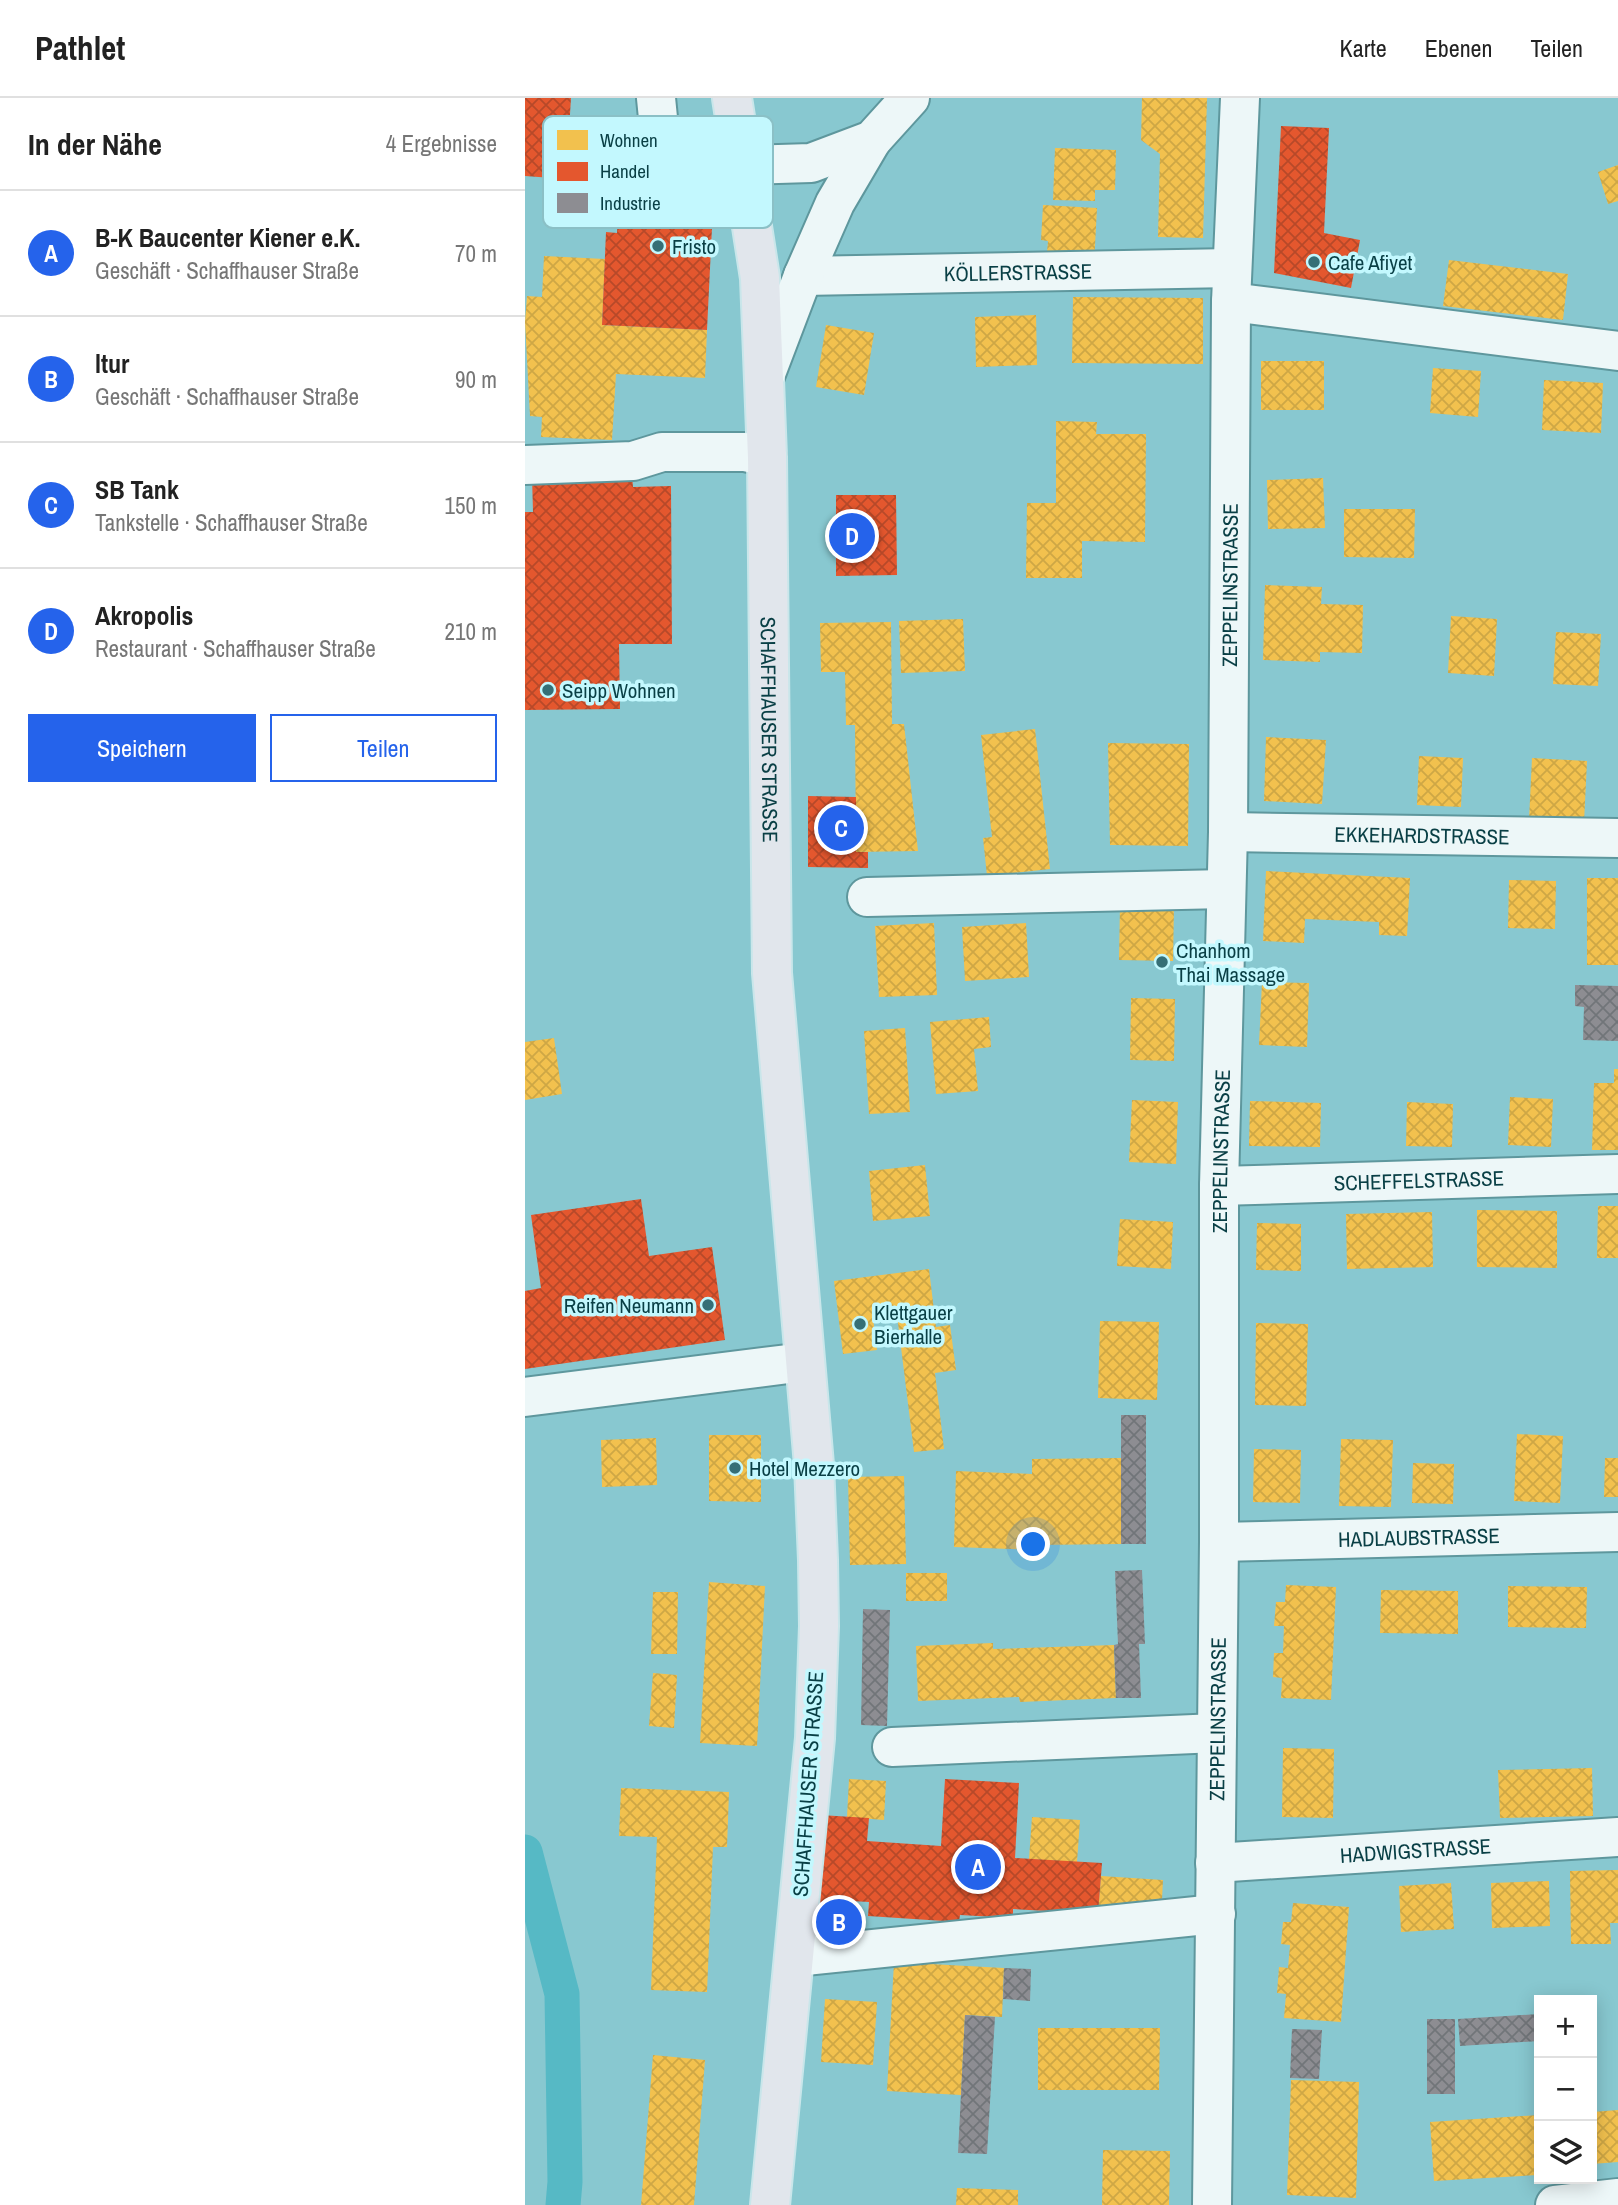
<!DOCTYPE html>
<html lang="de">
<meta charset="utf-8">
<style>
body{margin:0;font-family:"Archivo Narrow",sans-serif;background:#f6f6f6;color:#222}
.controls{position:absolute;right:21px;bottom:21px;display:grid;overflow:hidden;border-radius:0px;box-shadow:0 4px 18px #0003}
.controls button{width:63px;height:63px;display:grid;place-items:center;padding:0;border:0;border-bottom:2px solid #e0e0e0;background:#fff;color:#222;font:35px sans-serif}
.you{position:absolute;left:509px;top:1447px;width:24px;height:24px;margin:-18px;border:5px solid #fff;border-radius:50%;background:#1a73e8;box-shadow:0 0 0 10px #1a73e833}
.badge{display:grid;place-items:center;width:46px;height:46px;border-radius:50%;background:#2563eb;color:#fff;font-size:23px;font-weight:700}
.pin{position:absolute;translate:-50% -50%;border:4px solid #fff;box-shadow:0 2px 7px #0006}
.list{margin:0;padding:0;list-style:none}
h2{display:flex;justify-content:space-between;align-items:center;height:91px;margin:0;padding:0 28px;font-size:30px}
h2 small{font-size:23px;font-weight:400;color:#767676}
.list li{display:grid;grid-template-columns:46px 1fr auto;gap:21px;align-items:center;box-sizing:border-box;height:126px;padding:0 28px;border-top:2px solid #e0e0e0}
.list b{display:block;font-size:26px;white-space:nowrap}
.list p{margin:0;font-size:23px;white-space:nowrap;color:#767676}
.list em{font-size:23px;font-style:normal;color:#767676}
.actions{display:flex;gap:14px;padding:21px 28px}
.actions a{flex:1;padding:16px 0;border:2px solid #2563eb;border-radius:0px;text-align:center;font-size:24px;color:#2563eb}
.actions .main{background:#2563eb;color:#fff}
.icon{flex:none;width:38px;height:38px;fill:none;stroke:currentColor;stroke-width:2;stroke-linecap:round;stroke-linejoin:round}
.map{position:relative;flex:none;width:1093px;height:2107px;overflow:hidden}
header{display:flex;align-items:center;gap:42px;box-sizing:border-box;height:98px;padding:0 35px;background:#fff;border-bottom:2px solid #e0e0e0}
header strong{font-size:33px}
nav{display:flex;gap:38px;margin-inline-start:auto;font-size:24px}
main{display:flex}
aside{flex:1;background:#fff}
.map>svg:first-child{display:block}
</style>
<header>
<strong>Pathlet</strong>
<nav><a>Karte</a><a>Ebenen</a><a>Teilen</a></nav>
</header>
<main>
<aside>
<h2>In der Nähe<small>4 Ergebnisse</small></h2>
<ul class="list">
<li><span class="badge">A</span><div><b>B-K Baucenter Kiener e.K.</b><p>Geschäft · Schaffhauser Straße</p></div><em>70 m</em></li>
<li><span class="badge">B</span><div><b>ltur</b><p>Geschäft · Schaffhauser Straße</p></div><em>90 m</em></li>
<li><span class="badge">C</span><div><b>SB Tank</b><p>Tankstelle · Schaffhauser Straße</p></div><em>150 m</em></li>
<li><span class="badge">D</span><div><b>Akropolis</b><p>Restaurant · Schaffhauser Straße</p></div><em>210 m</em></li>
</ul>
<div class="actions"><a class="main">Speichern</a><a>Teilen</a></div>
</aside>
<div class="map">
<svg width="1093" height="2107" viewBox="0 0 1093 2107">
<defs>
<pattern id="homes-cross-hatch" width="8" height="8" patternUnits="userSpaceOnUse" patternTransform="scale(1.75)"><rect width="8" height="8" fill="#f2c14e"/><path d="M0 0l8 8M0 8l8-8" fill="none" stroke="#cea745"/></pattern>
<pattern id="shops-cross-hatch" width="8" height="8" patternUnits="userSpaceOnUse" patternTransform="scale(1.75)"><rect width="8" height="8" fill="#e4572e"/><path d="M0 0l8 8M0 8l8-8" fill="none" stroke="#b74929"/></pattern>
<pattern id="industry-cross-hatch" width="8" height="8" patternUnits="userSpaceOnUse" patternTransform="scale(1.75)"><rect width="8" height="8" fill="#8d8d92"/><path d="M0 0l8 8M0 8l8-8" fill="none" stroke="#717579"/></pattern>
</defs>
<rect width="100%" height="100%" fill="#88c8d0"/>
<g fill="url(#homes-cross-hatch)">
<path d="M617 0H682L678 140 633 139 635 56 616 42Z"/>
<path d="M530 50 591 52 590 92H570V103L528 102Z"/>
<path d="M1093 67V103L1083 106 1073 74Z"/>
<path d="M518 107 572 110 569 167 521 165 523 143 516 142Z"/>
<path d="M19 158 80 161 77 227 182 232 180 280 91 276 87 342 16 339 17 319 5 318 0 224 2 198 17 199Z"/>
<path d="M924 162 1043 176 1038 222 918 208Z"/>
<path d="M548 199 678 200V266L547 265Z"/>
<path d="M511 217 512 267 451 269 450 219Z"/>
<path d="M301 227 349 235 339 297 291 289Z"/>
<rect x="736" y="263" width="63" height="49"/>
<path d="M908 270 956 273 953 319 905 315Z"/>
<path d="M1019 282 1078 285 1076 335 1017 332Z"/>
<path d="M531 323 572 324 571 336H621L620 444 557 443V480H501L502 405H531Z"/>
<path d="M798 380 800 430 743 431 742 382Z"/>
<path d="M819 411H890L889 460 819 459Z"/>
<path d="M740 487 797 489 796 506 838 507 837 555 795 554V564L738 562Z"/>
<path d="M926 518 972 521 969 578 923 575Z"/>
<path d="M438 521 440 573 376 575 374 523Z"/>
<path d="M366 524 367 626H379L393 753 331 754 330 627H321L320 574H296L295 525Z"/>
<path d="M1031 534 1076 536 1073 588 1028 586Z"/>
<path d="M510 631 525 771 462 778 458 740 467 739 456 637Z"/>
<path d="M741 639 801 642 797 706 739 703Z"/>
<path d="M583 645 664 646 663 748 585 747Z"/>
<path d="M894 658 938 660 936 709 892 707Z"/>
<path d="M1007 660 1062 663 1059 725 1004 722Z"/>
<path d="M741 773 885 780 882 838 854 837V824L780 821 779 845 738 843Z"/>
<rect x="1062" y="780" width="31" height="87"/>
<path d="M984 782 1031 783 1030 831 983 830Z"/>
<path d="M595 807 649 808 648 863 594 862Z"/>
<path d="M409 825 412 897 354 899 350 828Z"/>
<path d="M501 825 504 879 440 883 437 829Z"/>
<path d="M737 884 784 885 782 949 734 947Z"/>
<path d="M606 900 650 901 649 963 605 962Z"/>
<path d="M464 919 466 949 449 951 453 993 411 996 405 924Z"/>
<path d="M380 930 385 1014 344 1016 339 933Z"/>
<path d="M29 940 37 996 0 1002V944Z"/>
<path d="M1089 971H1093V1052H1067L1069 985H1089Z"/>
<path d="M985 999 1028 1001 1026 1049 983 1047Z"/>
<path d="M607 1002 653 1004 651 1066 604 1064Z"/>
<path d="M725 1003 796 1005 795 1049 724 1048Z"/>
<path d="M882 1004 928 1006 927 1049 881 1048Z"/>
<path d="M400 1067 405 1118 348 1123 344 1073Z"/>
<path d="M1073 1108H1093V1160H1072Z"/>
<path d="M952 1112 1032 1113V1170L952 1169Z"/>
<path d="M907 1114 908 1169 822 1171 821 1116Z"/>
<path d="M595 1121 648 1124 646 1171 592 1168Z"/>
<path d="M732 1125 776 1126V1173L731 1172Z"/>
<path d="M404 1171 411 1229 425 1227 431 1272 410 1275 419 1351 389 1354 371 1209 347 1212 352 1252 318 1256 309 1183Z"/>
<path d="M575 1223 634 1224 632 1302 573 1300Z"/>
<path d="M731 1225 783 1226 781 1308 730 1307Z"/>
<path d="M992 1336 1038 1338 1035 1405 989 1403Z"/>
<path d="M184 1337H236V1404L184 1403Z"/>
<path d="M131 1340 132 1387 77 1389 76 1342Z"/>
<path d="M816 1341 868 1342 866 1409 814 1408Z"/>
<path d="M729 1351 776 1352 775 1405 728 1404Z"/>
<path d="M596 1360V1446L512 1447V1452L429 1449 431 1373 507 1376V1361Z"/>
<path d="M1080 1360H1093V1399H1079Z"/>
<path d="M888 1365 929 1366 928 1406 887 1405Z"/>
<path d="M379 1378 381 1466 325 1467 323 1379Z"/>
<rect x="381" y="1475" width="41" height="28"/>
<path d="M184 1484 240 1488 232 1648 175 1645Z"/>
<path d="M761 1487 811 1489 806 1602 756 1600 757 1580 748 1579 749 1555H758L759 1528H749L751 1504H760Z"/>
<path d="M983 1488 1062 1489 1061 1530 983 1529Z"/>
<path d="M856 1492 933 1493V1536L855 1535Z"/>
<path d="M128 1494H153L152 1556H126Z"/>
<path d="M468 1545V1551L589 1547 591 1600 495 1604 494 1599 393 1603 391 1548Z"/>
<path d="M128 1575 152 1577 149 1630 124 1628Z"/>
<path d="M758 1650 809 1651 808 1720 757 1719Z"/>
<path d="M1067 1670 1068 1718 975 1720 973 1672Z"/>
<path d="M324 1681 361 1683 359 1722 322 1719Z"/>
<path d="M96 1690 204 1694 202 1749H188L182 1894 126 1892 132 1739 94 1738Z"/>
<path d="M507 1719 555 1722 552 1764 504 1761Z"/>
<path d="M1093 1772V1825H1085L1086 1846H1046L1045 1773Z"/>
<path d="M576 1778 638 1782 636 1820 573 1816Z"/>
<path d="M1024 1783 1025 1828 967 1830 966 1785Z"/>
<path d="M926 1785 929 1831 876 1834 874 1788Z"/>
<path d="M768 1805 824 1809 816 1924 759 1920 761 1896 752 1895 754 1869 763 1870 765 1847 756 1846 758 1824H766Z"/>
<path d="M369 1864 479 1870 477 1919 440 1917 436 1997 362 1993Z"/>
<path d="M300 1901 352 1904 348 1967 296 1964Z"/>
<path d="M513 1930H635L634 1992H513Z"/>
<path d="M128 1957 180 1962 169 2107H116Z"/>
<path d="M766 1982 834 1984 831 2100 762 2097Z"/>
<path d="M1093 2012V2064L1067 2066V2014Z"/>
<path d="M1014 2017V2077L909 2083 905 2024Z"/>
<path d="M578 2052 645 2053 644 2107H577Z"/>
<path d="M432 2090 493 2092V2107H431Z"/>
</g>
<g fill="url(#shops-cross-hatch)">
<path d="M0 0H46L41 81 0 78Z"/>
<path d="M756 28 804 30 799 135 835 142 826 190 749 175Z"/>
<path d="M95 63 190 68 182 232 77 227 81 134 92 135Z"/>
<path d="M107 377 108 389 146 388 147 546H94L95 611 0 612V414H8L7 378Z"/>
<path d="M311 397H371L372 477 311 478Z"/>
<path d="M283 698 331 699V754H343V770L283 769Z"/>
<path d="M116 1101 124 1158 187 1149 200 1242 0 1271V1193L16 1190 6 1117Z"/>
<path d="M420 1681 494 1685 490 1760 577 1765 573 1816 488 1811V1820L435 1817 434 1824 343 1818 344 1804 326 1803 323 1845 288 1843 295 1717 344 1720 342 1743 416 1748Z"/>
</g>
<g fill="url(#industry-cross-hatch)">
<path d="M1050 887 1093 888V943L1058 942 1059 909 1050 908Z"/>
<rect x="596" y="1317" width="25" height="129"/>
<path d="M617 1472 620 1546H614L616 1600H591L589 1547 593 1546 590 1473Z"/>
<path d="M338 1511 365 1512 362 1628 336 1627Z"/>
<path d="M479 1870 506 1871 505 1903 478 1901Z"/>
<path d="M1014 1916V1943L935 1948 933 1921Z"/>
<path d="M440 1917 470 1919 462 2056 433 2055Z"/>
<rect x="902" y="1921" width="28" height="75"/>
<path d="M767 1931 797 1932 794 1981 765 1980Z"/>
</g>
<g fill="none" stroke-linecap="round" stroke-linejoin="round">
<path stroke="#56b9c5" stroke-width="35" d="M0 1754 37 1896 40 2084 38 2107"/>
<g stroke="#5e979d" stroke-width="42">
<g id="minor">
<path d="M131 0 134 30"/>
<path d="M218 67 286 65 347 42 385 0"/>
<path id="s1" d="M278 178 707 170"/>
<path d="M706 204 1093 253"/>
<path d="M240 278 278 178 310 105 347 42"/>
<path d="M0 367 108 363 137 354H220L242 359"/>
<path id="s2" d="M703 734 1093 740"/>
<path d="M342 799 700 791"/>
<path id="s3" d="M694 1088 1093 1076"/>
<path d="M0 1299 279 1264"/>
<path id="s4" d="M694 1444 1093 1434"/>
<path d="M367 1649 692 1635"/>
<path id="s5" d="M690 1765 1093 1739"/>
<path d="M270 1859 691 1816"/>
<path id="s6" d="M687 2107 694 1444V1088L703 734 706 204 715 0"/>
<path d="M1030 2107 1093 2100"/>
</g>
</g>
<g stroke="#c9e6ea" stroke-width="42">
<g id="major">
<path id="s7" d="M207 0 235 180 242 359 247 875 289 1367 293 1462 294 1528 290 1640 245 2107"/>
</g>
</g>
<use href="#minor" stroke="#edf7f8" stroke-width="38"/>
<use href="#major" stroke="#e1e6ec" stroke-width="38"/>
</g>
<g fill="#356f76" stroke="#c3f8fe" stroke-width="2.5">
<circle cx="133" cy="148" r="7"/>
<circle cx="789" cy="164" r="7"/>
<circle cx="23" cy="592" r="7"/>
<circle cx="637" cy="864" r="7"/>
<circle cx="183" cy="1207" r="7"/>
<circle cx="335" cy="1226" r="7"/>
<circle cx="210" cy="1370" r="7"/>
</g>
<g text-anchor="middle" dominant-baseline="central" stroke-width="7" stroke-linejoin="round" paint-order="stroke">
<g font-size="21" fill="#093f45" stroke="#c3f8fe" text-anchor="start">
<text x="147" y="148">Fristo</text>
<text x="803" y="164">Cafe Afiyet</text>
<text x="37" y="592">Seipp Wohnen</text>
<text x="651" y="852">Chanhom<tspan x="651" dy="24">Thai Massage</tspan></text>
<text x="169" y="1207" text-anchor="end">Reifen Neumann</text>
<text x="349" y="1214">Klettgauer<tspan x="349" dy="24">Bierhalle</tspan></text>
<text x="224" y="1370">Hotel Mezzero</text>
</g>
<g font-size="21" fill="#093f45" stroke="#c3f8fe">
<text stroke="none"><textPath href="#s1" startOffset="215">KÖLLERSTRASSE</textPath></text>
<text stroke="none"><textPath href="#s6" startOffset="1620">ZEPPELINSTRASSE</textPath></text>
<text stroke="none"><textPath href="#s7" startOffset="634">SCHAFFHAUSER STRASSE</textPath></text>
<text stroke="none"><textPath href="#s2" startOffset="194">EKKEHARDSTRASSE</textPath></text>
<text stroke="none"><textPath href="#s6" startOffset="1054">ZEPPELINSTRASSE</textPath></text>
<text stroke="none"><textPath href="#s3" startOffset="200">SCHEFFELSTRASSE</textPath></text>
<text stroke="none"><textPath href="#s4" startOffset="200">HADLAUBSTRASSE</textPath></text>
<text stroke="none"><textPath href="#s6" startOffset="486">ZEPPELINSTRASSE</textPath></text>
<text transform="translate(283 1686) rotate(-86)">SCHAFFHAUSER STRASSE</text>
<text stroke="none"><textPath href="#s5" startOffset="201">HADWIGSTRASSE</textPath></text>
</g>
</g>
<rect x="18" y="18" width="230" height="112" rx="10" fill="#c3f8fe" stroke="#8bc0c6" stroke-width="2"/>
<rect x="32" y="32" width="31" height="20" fill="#f2c14e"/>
<rect x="32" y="64" width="31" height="19" fill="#e4572e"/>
<rect x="32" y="95" width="31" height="20" fill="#8d8d92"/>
<g font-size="19" fill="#093f45">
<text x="75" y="49">Wohnen</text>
<text x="75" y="80">Handel</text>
<text x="75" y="112">Industrie</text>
</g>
</svg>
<div class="controls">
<button>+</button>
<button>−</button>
<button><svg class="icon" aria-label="layers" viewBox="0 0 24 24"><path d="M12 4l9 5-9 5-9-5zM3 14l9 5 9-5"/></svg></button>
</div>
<div class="you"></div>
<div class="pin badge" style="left:453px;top:1769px">A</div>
<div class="pin badge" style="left:314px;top:1824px">B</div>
<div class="pin badge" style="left:316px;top:730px">C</div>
<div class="pin badge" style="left:327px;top:438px">D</div>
</div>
</main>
